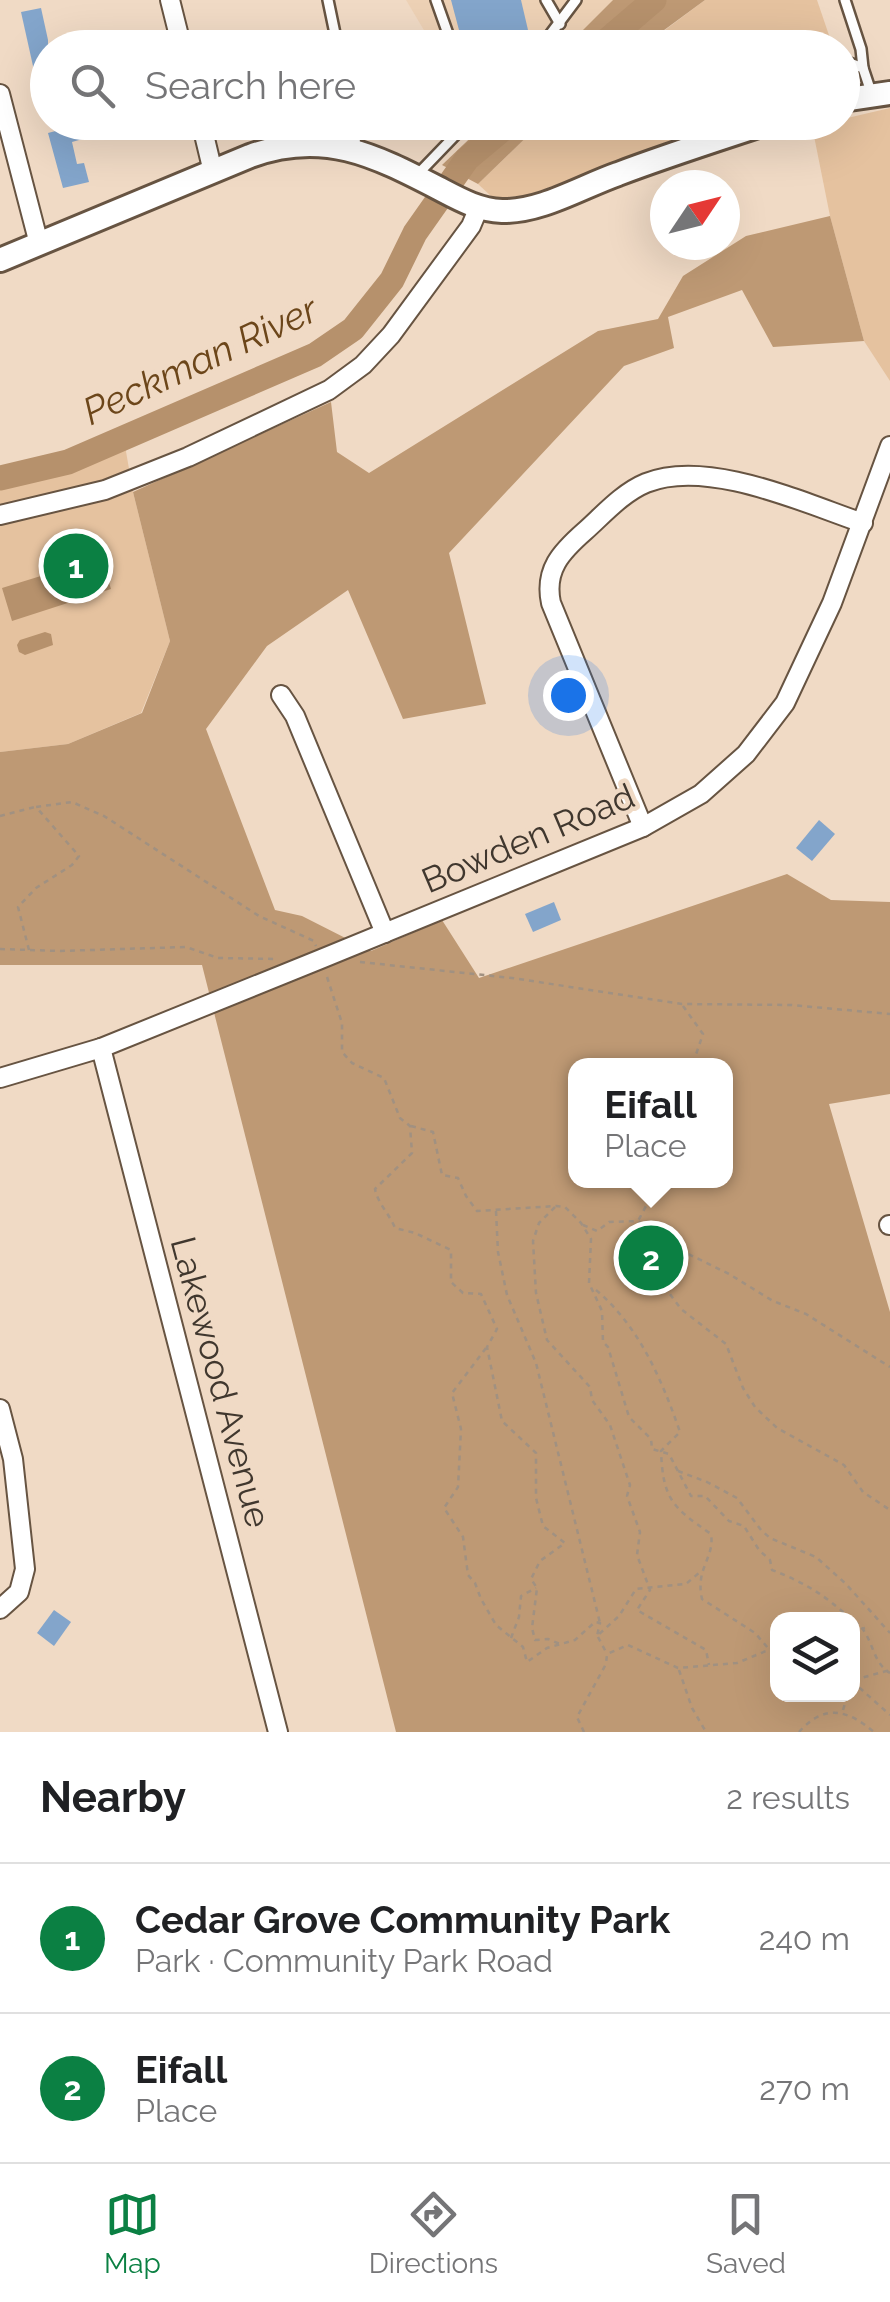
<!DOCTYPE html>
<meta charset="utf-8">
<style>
body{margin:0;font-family:Raleway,sans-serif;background:#f6f6f6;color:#202124}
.controls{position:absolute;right:30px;bottom:30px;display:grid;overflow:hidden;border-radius:20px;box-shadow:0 10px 40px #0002}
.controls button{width:90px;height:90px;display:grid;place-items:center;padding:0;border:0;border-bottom:2px solid #e0e0e0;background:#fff;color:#202124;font:50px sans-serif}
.compass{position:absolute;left:650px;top:170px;width:90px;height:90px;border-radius:50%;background:#fff;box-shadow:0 10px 40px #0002;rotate:55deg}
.you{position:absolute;left:568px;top:695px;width:35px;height:35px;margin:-25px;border:8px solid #fff;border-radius:50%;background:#1a73e8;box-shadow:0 0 0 15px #1a73e833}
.badge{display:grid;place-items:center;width:65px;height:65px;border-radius:50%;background:#0b8043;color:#fff;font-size:32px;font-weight:700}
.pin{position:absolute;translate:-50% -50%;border:5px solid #fff;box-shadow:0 2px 10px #0006}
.popup{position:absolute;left:568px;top:1058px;width:165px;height:130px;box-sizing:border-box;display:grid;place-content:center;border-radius:20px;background:#fff;filter:drop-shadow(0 2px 8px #0005);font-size:32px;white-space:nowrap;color:#757577}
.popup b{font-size:38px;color:#202124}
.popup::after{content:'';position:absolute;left:50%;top:100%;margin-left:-20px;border:20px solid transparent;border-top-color:#fff}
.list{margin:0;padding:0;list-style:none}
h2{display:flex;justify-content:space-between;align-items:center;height:130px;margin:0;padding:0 40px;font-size:42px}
h2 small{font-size:32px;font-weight:400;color:#757577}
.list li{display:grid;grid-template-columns:65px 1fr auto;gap:30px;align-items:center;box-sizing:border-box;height:150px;padding:0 40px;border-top:2px solid #e0e0e0}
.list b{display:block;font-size:38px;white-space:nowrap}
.list p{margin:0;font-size:32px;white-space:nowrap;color:#757577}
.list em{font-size:32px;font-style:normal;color:#757577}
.icon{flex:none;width:55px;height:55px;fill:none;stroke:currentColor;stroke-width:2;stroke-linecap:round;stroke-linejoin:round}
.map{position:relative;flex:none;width:890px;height:1732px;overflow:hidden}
.search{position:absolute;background:#fff;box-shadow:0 10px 40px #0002;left:30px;right:30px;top:30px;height:110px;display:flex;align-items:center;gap:25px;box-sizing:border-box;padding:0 35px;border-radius:55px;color:#757577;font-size:38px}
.sheet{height:430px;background:#fff}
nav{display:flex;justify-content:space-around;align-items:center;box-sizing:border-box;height:140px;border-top:2px solid #e0e0e0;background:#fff;font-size:28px;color:#757577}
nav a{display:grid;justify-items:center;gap:5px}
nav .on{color:#0b8043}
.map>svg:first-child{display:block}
</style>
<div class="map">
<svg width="890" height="1732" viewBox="0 0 890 1732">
<rect width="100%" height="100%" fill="#f0dac5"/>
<path fill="#edd1b5" d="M406 0H613L566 48 434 47Z"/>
<g fill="#e5c29f">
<path d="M705 0H817L833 47 641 48Z"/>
<path d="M890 108V381L864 341 830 216 812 126 842 122 843 119Z"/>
<path d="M541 123H731L525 196 493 198 478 184Z"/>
<path d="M123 434 133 492 170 641 141 713 68 744 0 752V468L79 450Z"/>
</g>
<g fill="#be9974" fill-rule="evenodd">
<path d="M613 0H705L641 47H566Z"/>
<path d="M486 123H541L478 184 442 165Z"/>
<path d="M830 216 864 341 773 347 742 290 668 317 674 348 624 366 449 553 486 704 403 719 348 590 267 646 206 729 275 910 302 916 371 951 442 920 479 978 787 874 831 900 890 902V1094L829 1104 890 1312V1732H396L202 965H0V752L68 744 142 713 170 641 133 492 331 402 337 452 369 473 598 331 658 319 683 276 746 236ZM576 1066H726V1180H576ZM778 1620H852V1694H778Z"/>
</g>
<g fill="#b6916c">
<path d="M96 540 111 589 12 621 2 588 57 571 75 575 68 549Z"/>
<path d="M45 632 51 634 53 645 25 655 19 652 17 645 20 640Z"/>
</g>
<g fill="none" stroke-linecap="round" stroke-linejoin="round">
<g stroke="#b6916c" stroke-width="25">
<path d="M598 48 654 0"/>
<path d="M0 478 68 462 315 355 353 329 392 280 415 233 467 159 511 122"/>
</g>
</g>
<g fill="#83a5cb">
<path d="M451 0H521L528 30 463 45Z"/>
<path d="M41 8 48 40V110L43 111 21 12Z"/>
<path d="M82 124 86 138 72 142 77 164 84 163 89 182 63 188 48 133Z"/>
<path d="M819 820 835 834 812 861 796 848Z"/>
<path d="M554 902 561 920 533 932 525 914Z"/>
<path d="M54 1610 71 1622 54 1646 37 1633Z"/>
</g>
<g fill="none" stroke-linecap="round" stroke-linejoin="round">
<g stroke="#675442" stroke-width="14">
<g id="lane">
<path d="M328 0 338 48"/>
<path d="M436 0 453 48"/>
<path d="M546 0 560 24"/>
<path d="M845 0 861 49 863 68"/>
<path d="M540 48 576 0"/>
<path d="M842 64 847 62 863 68 871 92"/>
<path d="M680 122 688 149"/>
<path d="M355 148 356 122"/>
<path d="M417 175 468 122"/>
</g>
</g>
<g stroke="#675442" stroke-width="22">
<g id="street">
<path d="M170 0 182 48"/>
<path d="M0 94 39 244"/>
<path d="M201 122 213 172"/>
<path d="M0 515 105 490 188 457 329 390 363 365 391 335 471 226 479 207"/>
<path d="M281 695 295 716 385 933"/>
<path d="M643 827 551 603C544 570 561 552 585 531 603 515 622 493 646 483 707 458 804 503 863 523"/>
<path d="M101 1048 278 1732"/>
<path d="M0 1078 101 1048 321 959 643 827 701 794 746 754 785 703 832 603 890 446"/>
<path d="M889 1225H890"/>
<path d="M0 1409 13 1459 25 1569 19 1592 0 1609"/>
</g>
</g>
<g stroke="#675442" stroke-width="28">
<g id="secondary">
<path d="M842 100 890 93"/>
<path d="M0 260 250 156C323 129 374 155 438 188 459 199 478 210 502 211 541 212 581 187 618 174 668 155 719 139 770 122"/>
</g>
</g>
<g stroke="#a19181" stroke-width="2.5" stroke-dasharray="5 5" stroke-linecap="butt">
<path d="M634 132 652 133 669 128"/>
<path d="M0 816 35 807"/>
<path d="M0 949 60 951 186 947 218 958 277 959"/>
<path d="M29 950 18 907 36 888 72 865 79 856 36 807 72 802 104 816 259 916 314 941 316 946"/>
<path d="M360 962 512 978 682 1004 791 1005 890 1014"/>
<path d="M327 977 342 1023V1052L352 1063 384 1078 400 1118 410 1126 412 1153 375 1189C378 1204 389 1213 395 1228L415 1233 451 1250V1282L463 1293 481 1294 497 1329 487 1347 502 1421 536 1453V1498L543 1526 565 1543 540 1561 531 1579 537 1588 532 1628 535 1640 548 1639 560 1644"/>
<path d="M683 1006 703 1034 692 1066"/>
<path d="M411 1126 433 1132 442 1175 458 1178 466 1196 477 1211 556 1206 565 1207 581 1223 591 1239 589 1283 602 1311 603 1342 608 1347 629 1417 651 1439 652 1449 669 1454 691 1496H705L729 1521 744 1526 759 1550 770 1560 772 1570C806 1583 826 1596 852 1620"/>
<path d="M660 1180 638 1221 640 1249 651 1258 661 1282 681 1309 726 1344 743 1388 755 1407 777 1428 844 1465 863 1492 890 1510"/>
<path d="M555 1207 539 1223 533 1241 536 1293 547 1340 590 1387 592 1400 610 1425 630 1485 627 1496 640 1532 637 1555 650 1590 637 1610 706 1650 709 1665"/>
<path d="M496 1211 498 1252 507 1295 536 1363 600 1623"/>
<path d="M583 1225 597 1231 609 1222 638 1221 664 1242 729 1274 773 1301 806 1314 890 1367"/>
<path d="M596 1290C639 1326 662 1380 680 1432L661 1451C663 1499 672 1507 711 1534 715 1558 695 1568 702 1599L755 1633 768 1648"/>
<path d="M486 1348 452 1393 461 1429 458 1487 444 1508 463 1537 468 1575 475 1583 481 1599 496 1625 523 1647 527 1662 547 1648 575 1640 595 1622 600 1623 597 1636 619 1616 636 1589 686 1584 700 1572"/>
<path d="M678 1471 707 1482 737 1498 761 1530 770 1538 816 1557 846 1584 890 1633"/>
<path d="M854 1621C874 1634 870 1661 890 1673"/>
<path d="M852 1631 865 1628"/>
<path d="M598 1637 606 1652"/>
<path d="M511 1638 519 1617 521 1596 536 1588"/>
<path d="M679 1670 692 1708 706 1732"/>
<path d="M854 1680 890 1670"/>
<path d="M852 1681 890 1715"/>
<path d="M843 1710 848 1694"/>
<path d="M584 1732 577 1717 606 1664 607 1654 628 1645 678 1668 737 1663 778 1646"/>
<path d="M799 1732C825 1703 848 1710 874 1732"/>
</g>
<use href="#lane" stroke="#fff" stroke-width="9"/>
<use href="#street" stroke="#fff" stroke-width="18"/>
<use href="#secondary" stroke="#fff" stroke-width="22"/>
</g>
<g text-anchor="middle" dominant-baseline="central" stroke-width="9" stroke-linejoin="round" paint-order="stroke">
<g font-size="35" fill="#40372e" stroke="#f0dac5">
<text transform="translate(528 838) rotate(-23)">Bowden Road</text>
<text transform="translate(221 1382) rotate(75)">Lakewood Avenue</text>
</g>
<g font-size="38" font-style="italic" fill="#6c461a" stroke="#f0dac5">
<text transform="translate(200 360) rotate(-25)">Peckman River</text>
</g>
</g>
</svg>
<div class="controls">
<button><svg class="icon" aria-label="layers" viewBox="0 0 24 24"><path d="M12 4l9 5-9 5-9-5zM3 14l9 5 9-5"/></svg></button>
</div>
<svg class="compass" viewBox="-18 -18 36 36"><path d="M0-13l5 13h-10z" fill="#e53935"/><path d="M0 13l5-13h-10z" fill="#757577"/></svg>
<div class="you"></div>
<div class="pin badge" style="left:76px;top:566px">1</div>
<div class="pin badge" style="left:651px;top:1258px">2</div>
<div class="popup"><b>Eifall</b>Place</div>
<div class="search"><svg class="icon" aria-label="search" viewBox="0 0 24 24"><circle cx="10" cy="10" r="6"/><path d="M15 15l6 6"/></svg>Search here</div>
</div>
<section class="sheet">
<h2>Nearby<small>2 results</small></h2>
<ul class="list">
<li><span class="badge">1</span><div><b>Cedar Grove Community Park</b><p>Park · Community Park Road</p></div><em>240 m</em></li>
<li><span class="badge">2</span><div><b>Eifall</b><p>Place</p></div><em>270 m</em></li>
</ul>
</section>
<nav>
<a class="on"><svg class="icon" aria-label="map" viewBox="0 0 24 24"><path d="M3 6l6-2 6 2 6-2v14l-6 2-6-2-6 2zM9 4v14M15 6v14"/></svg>Map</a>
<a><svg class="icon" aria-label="directions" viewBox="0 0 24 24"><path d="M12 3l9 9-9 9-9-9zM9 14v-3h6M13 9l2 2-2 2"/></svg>Directions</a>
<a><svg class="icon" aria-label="saved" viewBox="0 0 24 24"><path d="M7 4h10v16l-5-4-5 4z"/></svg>Saved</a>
</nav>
